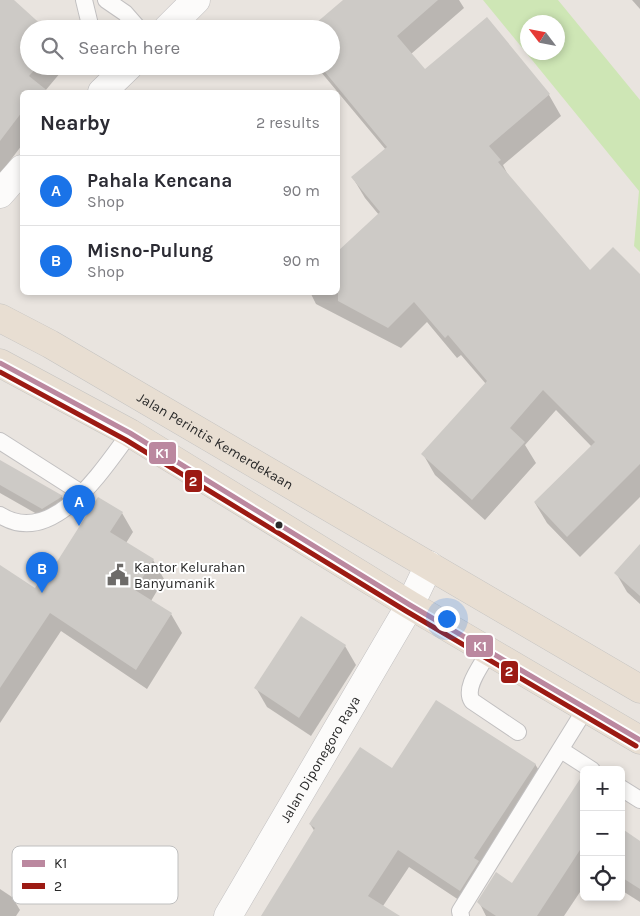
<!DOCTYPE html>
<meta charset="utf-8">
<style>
body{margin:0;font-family:Karla,sans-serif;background:#f7f7f7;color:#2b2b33}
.controls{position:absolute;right:15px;bottom:15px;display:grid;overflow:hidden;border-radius:8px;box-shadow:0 2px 8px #0003}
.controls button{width:45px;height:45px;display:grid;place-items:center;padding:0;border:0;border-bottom:1px solid #e1e1e2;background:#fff;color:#2b2b33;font:25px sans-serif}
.compass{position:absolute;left:520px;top:15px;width:45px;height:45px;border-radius:50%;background:#fff;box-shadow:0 2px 8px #0003;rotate:302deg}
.you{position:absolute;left:446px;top:618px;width:18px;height:18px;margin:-12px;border:4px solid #fff;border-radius:50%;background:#1a73e8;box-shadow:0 0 0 8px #1a73e833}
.badge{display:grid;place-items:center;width:32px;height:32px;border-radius:50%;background:#1a73e8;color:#fff;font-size:16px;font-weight:700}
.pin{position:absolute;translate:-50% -41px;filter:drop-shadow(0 1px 2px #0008)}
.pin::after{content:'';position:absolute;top:26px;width:18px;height:15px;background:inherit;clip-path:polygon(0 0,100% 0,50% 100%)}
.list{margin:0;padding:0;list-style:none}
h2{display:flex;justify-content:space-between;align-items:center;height:65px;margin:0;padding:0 20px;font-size:21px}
h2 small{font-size:16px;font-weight:400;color:#7c7c81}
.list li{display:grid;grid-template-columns:32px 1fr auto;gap:15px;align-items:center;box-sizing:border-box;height:70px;padding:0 20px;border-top:1px solid #e1e1e2}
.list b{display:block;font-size:19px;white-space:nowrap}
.list p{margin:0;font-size:16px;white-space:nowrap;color:#7c7c81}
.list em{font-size:16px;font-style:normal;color:#7c7c81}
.icon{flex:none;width:28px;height:28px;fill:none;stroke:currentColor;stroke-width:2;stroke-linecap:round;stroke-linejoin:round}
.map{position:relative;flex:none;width:640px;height:916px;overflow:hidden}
.search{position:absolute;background:#fff;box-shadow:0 2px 8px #0003;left:20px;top:20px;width:320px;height:55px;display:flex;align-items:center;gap:12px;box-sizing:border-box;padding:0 18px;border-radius:28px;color:#7c7c81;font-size:19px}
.panel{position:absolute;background:#fff;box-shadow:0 2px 8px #0003;left:20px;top:90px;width:320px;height:205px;border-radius:8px}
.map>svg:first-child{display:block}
</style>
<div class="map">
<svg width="640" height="916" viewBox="0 0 640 916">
<rect width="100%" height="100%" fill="#e9e4df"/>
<path fill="#cee6b5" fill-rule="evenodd" d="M483 0H558L640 100V252L634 246 639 191ZM528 22H558V52H528Z"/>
<g fill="#0003">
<path d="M0 0H12L29 29V66H66L45 91 47 92H22V145L0 174Z"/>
<path d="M345 0H459L464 8 411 54 425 71 486 19 549 95 561 116 503 165 509 177 590 272 640 276V497L580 557 547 523 535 503 592 447 556 410 525 445 536 463 485 520 435 475 423 454 486 384 461 355 457 358 427 322 401 348 316 304 310 292H338V253L379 215 365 198 353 178 386 150 316 66H331Z"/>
<path d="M632 0H640V9Z"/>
<path d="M0 462 62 497 69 510 51 522 0 493Z"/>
<path d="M122 513 133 532 126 543 153 560 164 579 151 601 171 614 182 633 147 689 61 631 0 723V567L36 590 53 570Z"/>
<path d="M640 546V604L627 592 616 573Z"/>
<path d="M302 618 345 646 356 665 311 736 267 707 256 688Z"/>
<path d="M535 764 546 782 471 908 409 867 383 906 398 916H263L315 832 310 824 392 769Z"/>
<path d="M575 790 584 795V886L564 916H486L479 902 513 885Z"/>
<path d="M621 830 640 842V902L621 890Z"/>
<path d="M0 889 12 897 20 910 16 916H0Z"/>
</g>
<g fill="#cdcac6">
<path d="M0 0H14L46 29H29V66H38L29 76 49 92H22V112L0 141Z"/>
<path d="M343 0H438L397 36 425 69 487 17 550 94 489 146 501 160 498 162 590 270 613 247 640 274V464L567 537 534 502 595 442 543 390 510 428 525 442 472 500 421 454 487 381 448 335 445 338 414 302 388 328 338 301V251L380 212 351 177 387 147 320 66H331V29H309Z"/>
<path d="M0 460 63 496 42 509 0 485Z"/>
<path d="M98 497 123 512 110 532 154 559 135 590 172 613 136 670 50 613 0 688V565L35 588 50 566 53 568Z"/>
<path d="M640 544V596L614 573Z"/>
<path d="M301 616 346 645 299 718 254 688Z"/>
<path d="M436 700 536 764 474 858 479 861 460 891 398 850 368 896 400 916H261L315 828 309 824 360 747 392 768Z"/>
<path d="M582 776 584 852 580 850 537 916H496L481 906 477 902 496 872 512 883Z"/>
<path d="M621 828 640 841V889L621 877Z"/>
</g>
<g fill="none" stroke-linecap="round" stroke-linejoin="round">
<g stroke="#c2c0c1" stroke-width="18">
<g id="service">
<path d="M84 0 91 29"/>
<path d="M106 0 125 13 139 29"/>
<path d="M0 441 83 494"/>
<path d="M0 515C53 549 103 469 130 433"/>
<path d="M489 651C483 664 463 687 472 701L518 732"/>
<path d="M561 750 592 770"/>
<path d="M621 788 640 800"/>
<path d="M461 916 460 911 586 708"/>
</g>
</g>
<g stroke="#c2c0c1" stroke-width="29">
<g id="minor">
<path id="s1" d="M228 916 410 605 429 565"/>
</g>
</g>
<g stroke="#c2c0c1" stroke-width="29">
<g id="secondary">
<path d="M167 29 196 0"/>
<path d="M102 92 129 66"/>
<path d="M0 194 22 169"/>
</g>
</g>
<g stroke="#c4c3c1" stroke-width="29">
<g id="trunk">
<path id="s2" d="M0 318 50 344 640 689"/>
<path d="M0 363 130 433 410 605 640 740"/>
</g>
</g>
<use href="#service" stroke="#fcfbfa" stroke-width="16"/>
<use href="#minor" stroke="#fcfbfa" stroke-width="28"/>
<use href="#secondary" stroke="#fcfbfa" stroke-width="28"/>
<use href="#trunk" stroke="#e8ded2" stroke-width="28"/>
<g stroke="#fff" stroke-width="9">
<path id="bus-1" d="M0 363 130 433 410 605 640 740"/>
</g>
<g stroke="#fff" stroke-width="9">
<path id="bus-2" d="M0 372 126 440 406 611 636 746"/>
</g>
<use href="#bus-1" stroke="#bb889f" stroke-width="5"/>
<use href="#bus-2" stroke="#9c1a13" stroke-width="5"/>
</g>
<defs>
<g id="civic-bare" transform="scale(1.725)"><path d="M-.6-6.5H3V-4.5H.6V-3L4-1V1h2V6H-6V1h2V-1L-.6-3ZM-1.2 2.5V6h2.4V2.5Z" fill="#6d6b69" stroke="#fff" stroke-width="2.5" paint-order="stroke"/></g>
</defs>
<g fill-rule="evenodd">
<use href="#civic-bare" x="118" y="575"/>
</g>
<circle fill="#2a2a2a" stroke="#fff" stroke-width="2" cx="279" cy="525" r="4.5"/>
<g text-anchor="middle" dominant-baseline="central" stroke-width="4" stroke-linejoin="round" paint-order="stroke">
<g font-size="14" fill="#2a2a2a" stroke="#fff">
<text stroke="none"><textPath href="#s2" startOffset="248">Jalan Perintis Kemerdekaan</textPath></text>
<text stroke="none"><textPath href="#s1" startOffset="182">Jalan Diponegoro Raya</textPath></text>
</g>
<g font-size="14" fill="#2a2a2a" stroke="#fff" text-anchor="start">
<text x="134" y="567">Kantor Kelurahan<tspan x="134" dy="16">Banyumanik</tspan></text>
</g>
</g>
<rect x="12" y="846" width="166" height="58" rx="8" fill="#fff" stroke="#bfbfbf" stroke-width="1"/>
<rect x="22" y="860" width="23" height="7" fill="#bb889f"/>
<rect x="22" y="883" width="23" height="6" fill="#9c1a13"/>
<g font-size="14" fill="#2a2a2a">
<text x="54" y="868">K1</text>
<text x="54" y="891">2</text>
</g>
<g stroke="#fff" stroke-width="2">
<rect x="148" y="441" width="29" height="24" rx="5" fill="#bb889f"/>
<rect x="184" y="469" width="19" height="24" rx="5" fill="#9c1a13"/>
<rect x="465" y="634" width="29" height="24" rx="5" fill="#bb889f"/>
<rect x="500" y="660" width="19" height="24" rx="5" fill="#9c1a13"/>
</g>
<g font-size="14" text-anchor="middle" font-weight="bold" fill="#fff">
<text x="162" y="458">K1</text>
<text x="193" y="486">2</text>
<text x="480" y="651">K1</text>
<text x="509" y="676">2</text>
</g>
</svg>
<div class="controls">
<button>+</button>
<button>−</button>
<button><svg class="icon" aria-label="locate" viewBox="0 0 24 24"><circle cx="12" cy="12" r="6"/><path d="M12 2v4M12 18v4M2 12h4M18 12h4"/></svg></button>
</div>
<svg class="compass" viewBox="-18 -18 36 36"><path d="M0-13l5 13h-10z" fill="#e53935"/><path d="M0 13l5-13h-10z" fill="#7c7c81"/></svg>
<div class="you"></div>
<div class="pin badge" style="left:79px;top:526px">A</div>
<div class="pin badge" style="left:42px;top:593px">B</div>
<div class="search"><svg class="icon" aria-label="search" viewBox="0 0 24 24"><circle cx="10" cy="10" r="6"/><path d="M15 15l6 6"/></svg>Search here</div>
<section class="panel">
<h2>Nearby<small>2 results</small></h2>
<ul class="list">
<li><span class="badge">A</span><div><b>Pahala Kencana</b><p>Shop</p></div><em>90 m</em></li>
<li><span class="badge">B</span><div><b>Misno-Pulung</b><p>Shop</p></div><em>90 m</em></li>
</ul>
</section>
</div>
